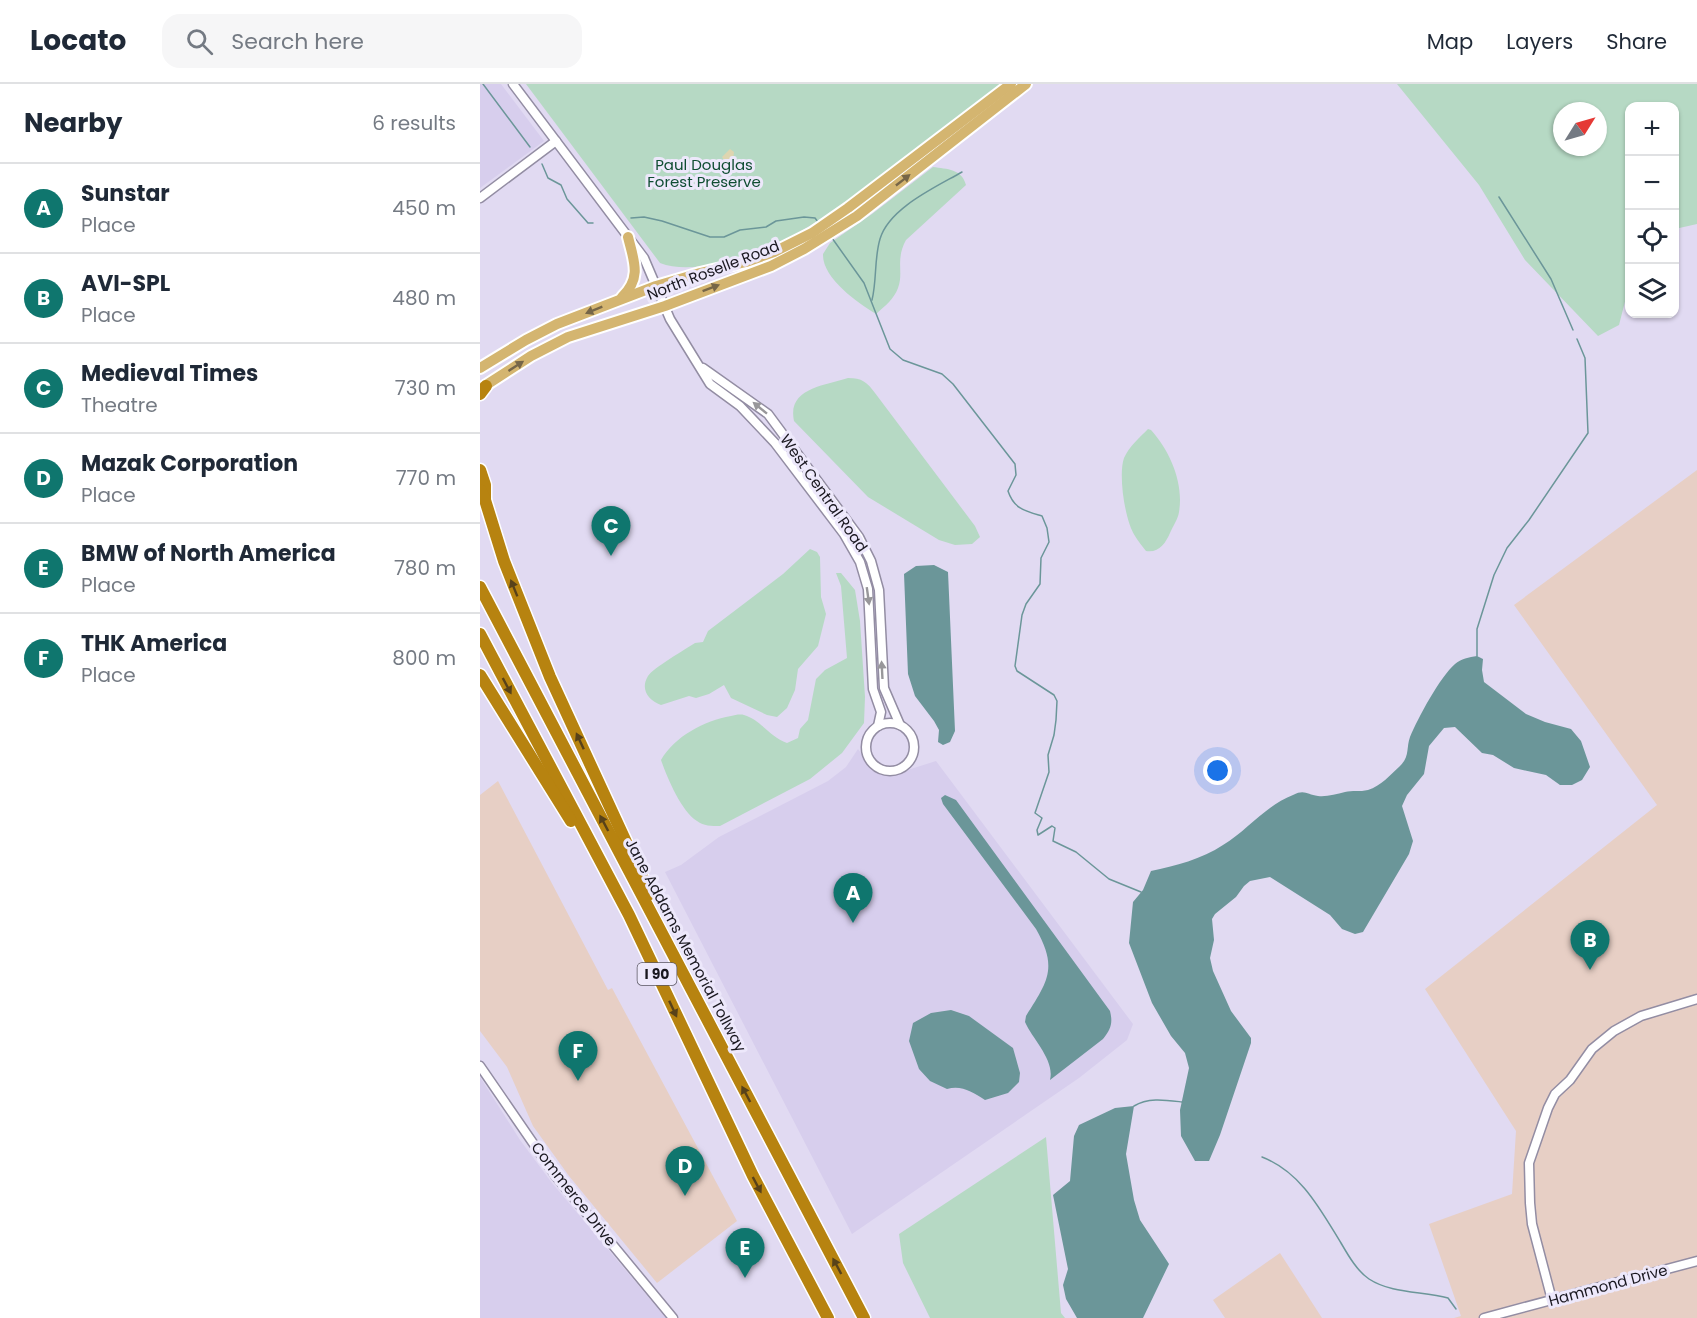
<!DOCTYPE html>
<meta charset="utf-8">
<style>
body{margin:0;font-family:Poppins,sans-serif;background:#f6f6f7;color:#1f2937}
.controls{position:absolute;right:18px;top:18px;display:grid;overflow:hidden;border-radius:12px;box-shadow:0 2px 4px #0004}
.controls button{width:54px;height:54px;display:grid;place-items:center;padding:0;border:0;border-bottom:2px solid #e0e1e3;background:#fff;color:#1f2937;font:30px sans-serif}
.compass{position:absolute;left:1073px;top:18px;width:54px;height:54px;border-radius:50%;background:#fff;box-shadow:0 2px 4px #0004;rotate:53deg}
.you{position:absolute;left:738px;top:687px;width:21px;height:21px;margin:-15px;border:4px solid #fff;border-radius:50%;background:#1a73e8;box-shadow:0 0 0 9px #1a73e833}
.badge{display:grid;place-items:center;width:39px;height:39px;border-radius:50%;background:#0f766e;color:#fff;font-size:20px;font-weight:700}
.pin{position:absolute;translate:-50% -50px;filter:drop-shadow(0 2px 3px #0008)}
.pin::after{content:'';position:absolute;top:32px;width:21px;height:18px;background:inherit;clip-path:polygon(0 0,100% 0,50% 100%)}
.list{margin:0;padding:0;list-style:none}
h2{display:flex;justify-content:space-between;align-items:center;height:78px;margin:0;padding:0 24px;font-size:26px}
h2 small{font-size:20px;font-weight:400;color:#747a83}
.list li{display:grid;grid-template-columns:39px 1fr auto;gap:18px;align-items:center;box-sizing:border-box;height:90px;padding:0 24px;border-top:2px solid #e0e1e3}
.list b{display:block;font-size:22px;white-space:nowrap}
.list p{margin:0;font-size:20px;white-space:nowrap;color:#747a83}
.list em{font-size:20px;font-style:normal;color:#747a83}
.icon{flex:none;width:33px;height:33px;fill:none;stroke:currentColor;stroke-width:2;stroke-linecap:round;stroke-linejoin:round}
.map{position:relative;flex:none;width:1217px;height:1234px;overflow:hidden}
header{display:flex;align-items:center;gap:36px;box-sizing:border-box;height:84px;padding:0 30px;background:#fff;border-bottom:2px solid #e0e1e3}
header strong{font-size:28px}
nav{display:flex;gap:33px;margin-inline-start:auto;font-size:21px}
.search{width:420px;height:54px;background:#f6f6f7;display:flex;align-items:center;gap:15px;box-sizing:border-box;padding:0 21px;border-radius:18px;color:#747a83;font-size:22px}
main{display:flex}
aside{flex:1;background:#fff}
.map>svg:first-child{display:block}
</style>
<header>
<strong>Locato</strong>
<div class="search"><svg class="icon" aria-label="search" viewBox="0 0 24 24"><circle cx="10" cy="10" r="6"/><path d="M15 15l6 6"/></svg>Search here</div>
<nav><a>Map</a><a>Layers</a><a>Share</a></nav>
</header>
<main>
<aside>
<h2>Nearby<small>6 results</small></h2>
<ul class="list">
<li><span class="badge">A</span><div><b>Sunstar</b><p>Place</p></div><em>450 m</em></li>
<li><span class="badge">B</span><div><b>AVI-SPL</b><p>Place</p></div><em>480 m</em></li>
<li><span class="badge">C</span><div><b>Medieval Times</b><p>Theatre</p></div><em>730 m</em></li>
<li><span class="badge">D</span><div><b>Mazak Corporation</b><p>Place</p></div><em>770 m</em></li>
<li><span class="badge">E</span><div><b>BMW of North America</b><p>Place</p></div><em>780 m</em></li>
<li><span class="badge">F</span><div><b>THK America</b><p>Place</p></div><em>800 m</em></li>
</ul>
</aside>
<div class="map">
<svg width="1217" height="1234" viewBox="0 0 1217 1234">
<rect width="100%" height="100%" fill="#e1daf2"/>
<g fill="#d7ceed">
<path d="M0 0H21L64 57 0 104Z"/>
<path d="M378 665 393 685 401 691 415 690 456 677 653 940 647 956 599 994 372 1150 185 788 201 781 239 753 348 697 366 683Z"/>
<path d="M0 993 40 1056 72 1099 186 1234H0Z"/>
</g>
<g fill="#e7cfc5">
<path d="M1217 386V1234H974L981 1232 949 1140 1032 1110 1036 1047 945 905 1177 721 1034 521Z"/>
<path d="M18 697 128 906 132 904 257 1137 177 1199 89 1092 53 1042 27 983 0 947V711Z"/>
<path d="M800 1169 842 1234H745L733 1216Z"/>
</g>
<g fill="#b6d9c4" fill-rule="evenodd">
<path d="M46 0H525C458 50 389 109 316 150 283 169 216 193 180 179Z"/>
<path d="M917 0H1217V140L1195 145 1194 22H1150V198L1139 241 1118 252 1045 176 999 101ZM1082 27H1118V63H1082Z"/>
<path d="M453 83C467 85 482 85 486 101L426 156C415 176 424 188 418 204 414 215 405 222 396 230 378 219 342 194 343 170L350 159 392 130Z"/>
<path d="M368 294C382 294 387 298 395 309L495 442 500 453 492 460 475 461 459 456 388 413 314 337C307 304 344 302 368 294Z"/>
<path d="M668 345 671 346C690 367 704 399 699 428 698 435 693 442 690 449 685 460 679 469 666 467 662 462 658 457 655 452 645 437 638 391 644 374 649 363 659 354 668 345Z"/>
<path d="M330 465 337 468 340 473 341 513 346 530 338 562 318 585 315 606 307 624 297 633 287 631 251 614 244 601 229 610 216 614 209 612 181 621C168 616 160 605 168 592 173 584 206 565 215 559L223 558 228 547 303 490Z"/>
<path d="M356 489H361L375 506 380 537 385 613 384 639 362 669 330 695 240 742C231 742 224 742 217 737 201 727 187 693 181 676 195 652 224 637 251 632 255 631 260 630 264 631 281 636 290 653 307 659L318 654 320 645 328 636 336 595 345 586 367 574 361 502Z"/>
<path d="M566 1053 581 1229 585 1234H450L423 1179 419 1150Z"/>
</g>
<path fill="#ded5b0" d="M250 65 254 68 253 76 259 83 256 88 251 87 245 90 241 86 246 79 242 73Z"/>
<g fill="#6b9699">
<path d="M454 481 468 488 475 647 470 658 463 661 458 658 459 646 454 637 435 612 428 590 424 490 436 482Z"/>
<path d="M997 572 1003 575 1002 586 1004 598 1046 630 1065 638 1091 645 1101 657 1110 683 1102 696 1092 701H1080L1066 691 1034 684 1013 671 1002 669 975 643 964 644 949 662 944 690 927 711 922 722 933 757 929 770 883 848 875 850 862 845 850 831 790 793 770 797 764 802 756 813 735 830 732 835 734 856 730 874 733 887 751 927 771 954V959L740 1051 729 1077H715L701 1052 700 1026 709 984 705 969 691 952 672 919 649 859 653 818 663 806 671 787C695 782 722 775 743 761 768 746 785 722 813 711 825 705 827 711 838 712 847 713 856 710 865 708 872 706 880 708 888 706 901 702 910 691 920 682 930 672 926 664 930 653 938 634 960 593 975 580 981 575 989 573 997 572Z"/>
<path d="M465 711 476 716 630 927C633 939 631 945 623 955L570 996C575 976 553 956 545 938L546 932C568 897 578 884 556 845L463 720 461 714Z"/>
<path d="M471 926 489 932 533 964 540 989 539 998 528 1009 505 1016C492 1008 482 1001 467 1005L450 997 439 985 429 957 433 939 451 929Z"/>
<path d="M654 1022 646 1070 654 1116 660 1136 689 1180 663 1234H597L586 1215 583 1201 588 1185 573 1111 590 1097 594 1052 599 1041 635 1024Z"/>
</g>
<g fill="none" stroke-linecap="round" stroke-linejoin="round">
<g stroke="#6b9699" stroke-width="1.5">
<path d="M3 0 50 63"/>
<path d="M62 80 68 94 81 101 87 115 108 139H113"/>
<path d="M1019 113 1071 195 1093 246"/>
<path d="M151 134 164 133 182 137 230 153H244L260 146 286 143 296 137 324 133 335 134 338 138"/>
<path d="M352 154 384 199 410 265 423 276 462 290 473 300 535 380 536 391 528 407C534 425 545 427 562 432L567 444 569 458 561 474 560 500 546 520 542 531 535 582 537 587 574 611 577 617 576 636 574 651 568 671 569 688 555 729 562 734 557 746 558 751 572 742 575 744 573 757 596 768 629 795 661 808"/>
<path d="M392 216C397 196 394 175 400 155 409 124 456 103 482 88"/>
<path d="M997 572V545L1014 491 1027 464 1049 436 1108 349 1105 274 1097 255"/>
<path d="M654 1022C668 1013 686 1016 702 1018"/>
<path d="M782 1073C821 1088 840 1125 861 1159 868 1171 877 1187 889 1195 912 1210 943 1207 968 1214L976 1225"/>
</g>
<g stroke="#938da3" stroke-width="11">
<g id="minor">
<path d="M33 0 164 174 190 235 230 300 260 322 295 359 364 450 380 478 388 505 393 605 401 628 398 642"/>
<path d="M0 114 76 57"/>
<path d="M223 284 288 330 379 453 391 477 399 506 404 604 420 641"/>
<circle cx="410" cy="663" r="24"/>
<path d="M0 982 75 1091 193 1234"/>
<path d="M1072 1216 1052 1140 1050 1119 1049 1079 1068 1024 1075 1010 1090 996 1112 965 1134 947 1161 932 1217 915"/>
<path d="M1004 1234 1217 1177"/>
</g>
</g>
<g stroke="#fff" stroke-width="14">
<g id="major">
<path d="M142 213C162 194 154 177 148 153"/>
<path d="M0 284 46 256 77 240 176 202 220 189 266 178 294 168 332 149 368 124 531 0"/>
<path d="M0 305 51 272 88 253 185 222 291 182 324 165 377 132 546 0"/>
</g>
</g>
<g stroke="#fff" stroke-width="15">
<g id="highway">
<path d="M0 310 6 302"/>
<path d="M0 386 5 401V415"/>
<path d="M0 406 5 416 24 477 70 593 170 810"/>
<path d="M0 503 384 1234"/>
<path d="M0 550 149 831 273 1092 348 1234"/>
<path d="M0 591 91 737"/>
</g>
</g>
<use href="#minor" stroke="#fff" stroke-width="8"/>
<use href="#major" stroke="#d4b570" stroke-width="10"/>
<use href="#highway" stroke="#b78310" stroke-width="12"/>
</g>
<defs><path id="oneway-solid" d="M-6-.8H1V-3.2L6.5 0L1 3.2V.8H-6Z" transform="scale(1.5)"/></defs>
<g fill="#766648">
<use href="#oneway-solid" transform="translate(423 96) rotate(-38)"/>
<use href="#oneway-solid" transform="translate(231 204) rotate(-21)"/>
<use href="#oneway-solid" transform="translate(114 226) rotate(158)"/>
<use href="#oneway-solid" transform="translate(36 282) rotate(-33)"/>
</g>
<g fill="#98979a">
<use href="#oneway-solid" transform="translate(280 324) rotate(-141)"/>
<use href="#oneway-solid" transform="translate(388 512) rotate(82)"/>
<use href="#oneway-solid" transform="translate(402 586) rotate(-93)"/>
</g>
<g fill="#584219">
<use href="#oneway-solid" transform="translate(34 504) rotate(-112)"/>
<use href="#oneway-solid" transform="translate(27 602) rotate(62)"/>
<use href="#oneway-solid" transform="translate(100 657) rotate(-115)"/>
<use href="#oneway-solid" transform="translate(124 739) rotate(-118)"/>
<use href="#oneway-solid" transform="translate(193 925) rotate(65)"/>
<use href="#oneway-solid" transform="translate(266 1010) rotate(-118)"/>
<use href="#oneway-solid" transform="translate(277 1101) rotate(62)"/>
<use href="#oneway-solid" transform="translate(357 1182) rotate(-118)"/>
</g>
<g text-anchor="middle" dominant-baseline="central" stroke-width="6" stroke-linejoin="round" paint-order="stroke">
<rect fill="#ede8fb" stroke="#595661" stroke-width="1.5" x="157.5" y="879" width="39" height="22" rx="4.5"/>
<g font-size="14" font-weight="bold" fill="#19171f">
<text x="177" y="890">I 90</text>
</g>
<g font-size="15" fill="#0f4d32" stroke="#ede8fb">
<text x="224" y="80">Paul Douglas<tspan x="224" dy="17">Forest Preserve</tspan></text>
</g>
<g font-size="15" fill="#19171f" stroke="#ede8fb">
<text transform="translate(233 186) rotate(-21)">North Roselle Road</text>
<text transform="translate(344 409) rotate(55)">West Central Road</text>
<text transform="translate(206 861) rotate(62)">Jane Addams Memorial Tollway</text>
<text transform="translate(94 1110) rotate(52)">Commerce Drive</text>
<text transform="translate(1128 1201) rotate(-15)">Hammond Drive</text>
</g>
</g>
</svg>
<div class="controls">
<button>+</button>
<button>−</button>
<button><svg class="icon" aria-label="locate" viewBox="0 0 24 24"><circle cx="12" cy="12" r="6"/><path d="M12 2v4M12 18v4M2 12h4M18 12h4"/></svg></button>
<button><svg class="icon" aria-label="layers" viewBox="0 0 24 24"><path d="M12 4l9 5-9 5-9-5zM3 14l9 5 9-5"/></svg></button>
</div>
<svg class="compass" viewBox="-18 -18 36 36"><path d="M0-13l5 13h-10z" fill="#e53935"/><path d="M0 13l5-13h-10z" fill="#747a83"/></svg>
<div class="you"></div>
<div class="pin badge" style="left:373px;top:839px">A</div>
<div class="pin badge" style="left:1110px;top:886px">B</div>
<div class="pin badge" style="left:131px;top:472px">C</div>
<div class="pin badge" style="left:205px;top:1112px">D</div>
<div class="pin badge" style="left:265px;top:1194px">E</div>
<div class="pin badge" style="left:98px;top:997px">F</div>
</div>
</main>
